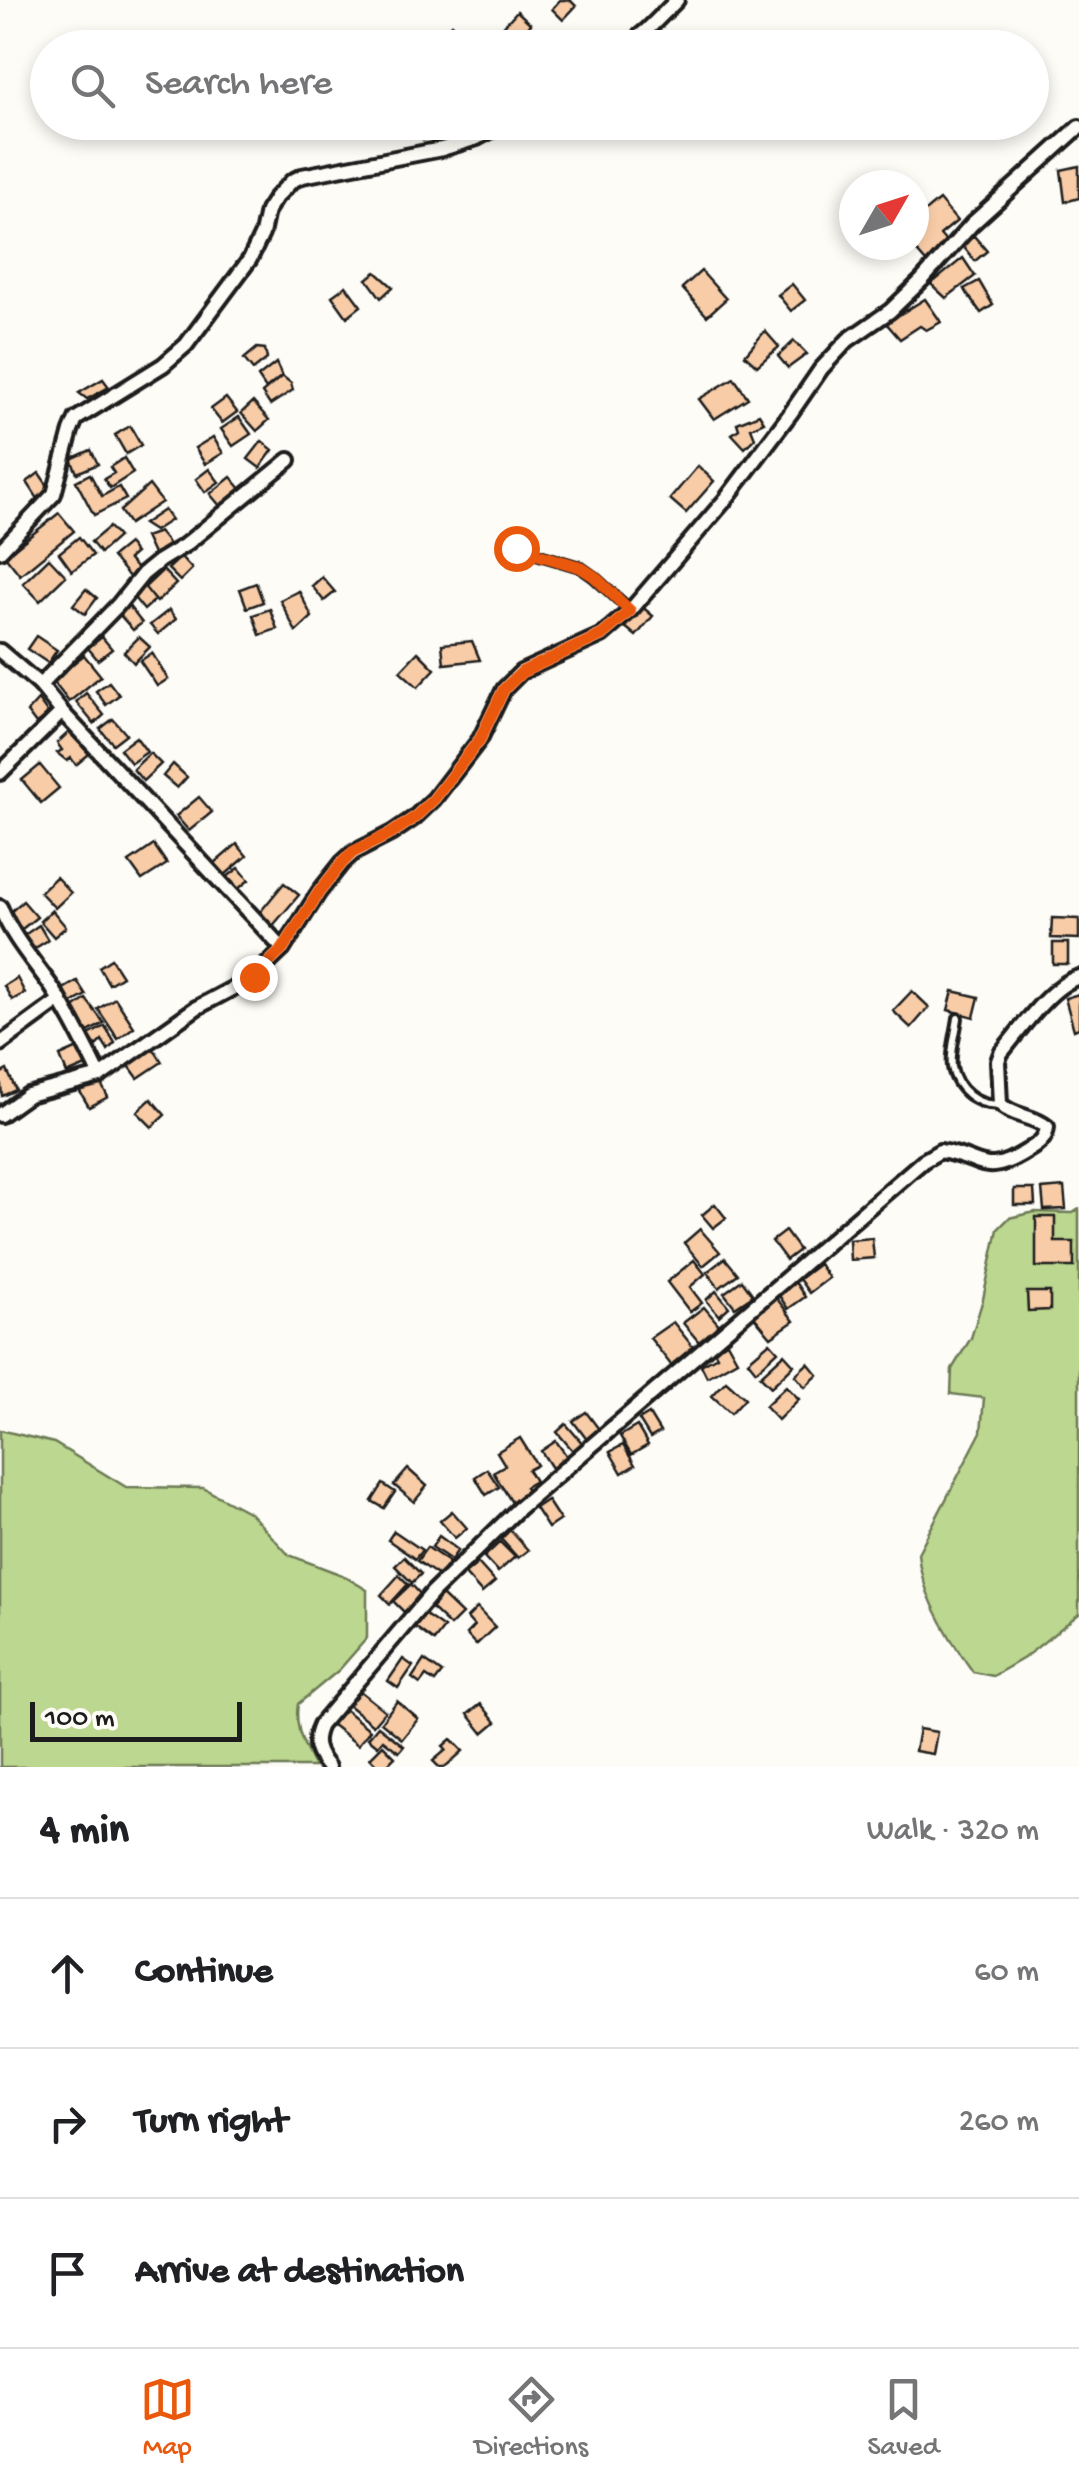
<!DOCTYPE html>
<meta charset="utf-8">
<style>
body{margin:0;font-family:"Gochi Hand",sans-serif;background:#f6f6f6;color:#202124}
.compass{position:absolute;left:839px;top:170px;width:90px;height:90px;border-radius:50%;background:#fff;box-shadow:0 5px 15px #0003;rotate:51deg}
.scale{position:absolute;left:30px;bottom:25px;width:212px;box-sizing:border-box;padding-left:10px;border:5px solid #1c1c1c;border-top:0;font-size:28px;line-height:35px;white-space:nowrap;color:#1c1c1c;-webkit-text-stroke:8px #fdfcf7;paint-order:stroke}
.stop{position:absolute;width:30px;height:30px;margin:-22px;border:8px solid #ea580c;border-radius:50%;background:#fff}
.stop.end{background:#ea580c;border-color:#fff;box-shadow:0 2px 10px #0008}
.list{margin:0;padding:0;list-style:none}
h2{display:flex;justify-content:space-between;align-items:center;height:130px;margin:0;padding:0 40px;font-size:42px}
h2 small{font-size:32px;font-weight:400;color:#757577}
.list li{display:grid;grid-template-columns:65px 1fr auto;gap:30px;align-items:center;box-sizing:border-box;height:150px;padding:0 40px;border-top:2px solid #e0e0e0}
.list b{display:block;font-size:38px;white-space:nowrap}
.list em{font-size:32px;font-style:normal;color:#757577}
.icon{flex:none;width:55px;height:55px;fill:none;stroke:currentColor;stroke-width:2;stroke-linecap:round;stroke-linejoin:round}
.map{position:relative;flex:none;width:1079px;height:1767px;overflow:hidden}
.search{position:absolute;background:#fff;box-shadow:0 5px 15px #0003;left:30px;right:30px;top:30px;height:110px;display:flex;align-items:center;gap:25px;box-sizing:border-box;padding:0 35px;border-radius:55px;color:#757577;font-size:38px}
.sheet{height:580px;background:#fff}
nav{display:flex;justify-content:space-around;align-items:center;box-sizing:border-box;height:140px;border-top:2px solid #e0e0e0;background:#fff;font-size:28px;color:#757577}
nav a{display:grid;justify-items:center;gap:5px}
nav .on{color:#ea580c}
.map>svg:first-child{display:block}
</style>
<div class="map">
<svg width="1079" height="1767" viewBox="0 0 1079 1767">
<rect width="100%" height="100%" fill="#fdfcf7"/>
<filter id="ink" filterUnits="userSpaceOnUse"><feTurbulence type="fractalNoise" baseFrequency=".01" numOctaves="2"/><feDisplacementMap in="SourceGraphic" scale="20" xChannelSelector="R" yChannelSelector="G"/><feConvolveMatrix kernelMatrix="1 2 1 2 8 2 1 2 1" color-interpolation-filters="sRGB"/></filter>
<g filter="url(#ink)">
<g fill="#bcd78f" stroke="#6c7a56" stroke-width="2.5">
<path d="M1079 1209V1614L1024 1658 993 1676 973 1672C950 1640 921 1594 918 1553L981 1432 984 1398 951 1394 952 1369 971 1338 983 1299 998 1229 1009 1218 1035 1212 1073 1213Z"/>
<path d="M0 1430 54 1443 126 1487 203 1488 250 1513 289 1555 342 1575 367 1590V1638L339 1670 298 1704C294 1727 304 1747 315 1767H0Z"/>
</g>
<g fill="#f8cca7" stroke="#1c1c1c" stroke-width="2.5">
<path d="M560 0H570L576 6 563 20 552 9Z"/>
<path d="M517 11 531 24 514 43 500 30Z"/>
<path d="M452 24 464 36 453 48H445L436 39Z"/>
<path d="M413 122H449V131L423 140Z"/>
<path d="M1079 166V198L1065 202 1061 170Z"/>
<path d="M939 200 957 221 940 235 948 244 926 262 911 245H914V221Z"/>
<path d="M974 236 987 251 975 261 962 245Z"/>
<path d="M963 258 975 276 946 298 931 284Z"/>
<path d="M701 271 726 299 707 316 682 288Z"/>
<path d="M376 272 393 287 381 298 367 279Z"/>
<path d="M979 281 993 305 981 313 964 289Z"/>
<path d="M792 284 805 300 791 311 778 295Z"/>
<path d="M346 286 361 306 347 317 332 296Z"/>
<path d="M925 299 941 322 926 330 920 326 900 339 886 323Z"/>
<path d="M765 331 779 347 757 366 745 355Z"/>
<path d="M794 341 807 354 788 368 778 356Z"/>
<path d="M257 348 265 349 267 359 253 370 244 359Z"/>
<path d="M276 363 282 376 266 389 258 377Z"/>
<path d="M282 376 291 383 293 390 270 405 262 393Z"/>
<path d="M734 378 748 398 714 419 699 399Z"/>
<path d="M103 379 109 387 87 399 79 393Z"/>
<path d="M226 398 237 412 222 423 211 409Z"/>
<path d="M253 402 269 420 257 431 241 413Z"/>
<path d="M759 414 764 422 751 428 755 438 745 448 732 434 739 429 737 423Z"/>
<path d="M239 417 251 434 233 446 221 429Z"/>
<path d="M130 426 141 445 126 454 115 435Z"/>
<path d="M213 437 223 453 205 464 195 448Z"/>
<path d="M262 441 273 450 260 468 248 459Z"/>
<path d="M91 450 98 464 77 473 71 459Z"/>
<path d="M124 458 133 473 110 488 104 479 114 473 110 467Z"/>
<path d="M698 466 714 481 686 513 670 499Z"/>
<path d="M209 469 219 482 205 492 196 479Z"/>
<path d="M39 473 50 489 38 499 27 482Z"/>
<path d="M90 474 102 496 119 487 126 499 94 515 76 481Z"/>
<path d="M231 477 242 490 221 507 210 494Z"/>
<path d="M149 485 162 502 129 524 120 511Z"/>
<path d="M164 510 171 520 154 531 143 524Z"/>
<path d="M59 513 74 531 20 575 5 556Z"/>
<path d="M109 527 118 537 100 553 91 542Z"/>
<path d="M159 532 172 548 156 561 145 537Z"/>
<path d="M79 537 93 555 72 571 59 553Z"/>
<path d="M128 544 135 553 128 559 140 572 131 579 112 557Z"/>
<path d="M181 557 192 569 180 581 168 569Z"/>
<path d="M49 558 66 576 40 601 23 583Z"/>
<path d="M163 570 176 584 157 602 144 588Z"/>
<path d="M322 577 335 592 324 601 312 586Z"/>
<path d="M256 583 263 602 247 608 240 589Z"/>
<path d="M143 585 155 600 144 610 131 594Z"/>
<path d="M86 589 97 598 85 614 73 605Z"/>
<path d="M299 591 312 617 296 632 280 600Z"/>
<path d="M128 605 142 623 133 630 118 613Z"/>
<path d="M640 605 653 616 636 636 623 625Z"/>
<path d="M270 609 277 629 260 635 253 615Z"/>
<path d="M169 610 176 619 158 634 150 625Z"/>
<path d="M36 636 57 650 48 663 27 649Z"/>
<path d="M102 637 112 649 98 660 88 648Z"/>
<path d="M139 637 150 647 134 663 124 652Z"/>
<path d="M472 641 480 660 444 664 442 644Z"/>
<path d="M418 652 435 669 418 687 400 671Z"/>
<path d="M152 653 168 679 157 686 140 661Z"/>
<path d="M84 655 101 676 69 702 52 680Z"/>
<path d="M109 682 119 695 106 705 96 691Z"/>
<path d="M86 693 104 715 94 724 76 702Z"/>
<path d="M38 700 49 715 36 724 27 712Z"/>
<path d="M113 719 126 734 113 744 100 729Z"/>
<path d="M70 731 89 754 76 765 71 758 67 761 57 753 62 750 57 743Z"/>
<path d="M136 737 147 752 131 763 120 749Z"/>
<path d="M150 753 161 764 143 781 133 769Z"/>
<path d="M173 764 187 777 177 788 163 776Z"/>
<path d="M40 765 59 788 41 803 22 780Z"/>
<path d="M199 797 212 812 189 831 176 816Z"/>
<path d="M237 844 247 856 225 875 215 863Z"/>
<path d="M154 845 167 864 142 880 129 862Z"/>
<path d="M239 868 249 880 237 890 227 877Z"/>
<path d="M56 877 71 893 55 908 40 892Z"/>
<path d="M284 883 299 895 270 929 256 917Z"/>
<path d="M23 901 37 917 22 929 8 914Z"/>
<path d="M52 910 66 927 54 937 40 921Z"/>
<path d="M1052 918 1079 919V939L1051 938Z"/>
<path d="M39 925 48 940 29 952 20 938Z"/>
<rect x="1053" y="943" width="15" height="21"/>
<path d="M111 959 122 976 109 984 99 967Z"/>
<path d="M17 978 25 993 12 1000 4 986Z"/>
<path d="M77 981 86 995 68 1005 60 991Z"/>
<path d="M912 991 929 1007 911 1028 893 1011Z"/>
<path d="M953 991 979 997 974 1017 948 1010Z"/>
<path d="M1079 994V1028L1074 1030 1065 998Z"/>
<path d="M115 998 134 1027 118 1039 98 1009Z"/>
<path d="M86 999 104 1023 88 1032 72 1009Z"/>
<path d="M105 1026 115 1043 108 1050 102 1040 96 1046 89 1035Z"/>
<path d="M152 1046 162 1062 138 1078 127 1063Z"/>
<path d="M78 1048 86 1066 67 1074 60 1056Z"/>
<path d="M7 1070 16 1090 2 1096 0 1074Z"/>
<path d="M99 1080 108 1097 89 1107 79 1090Z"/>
<path d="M151 1099 165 1115 152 1127 137 1112Z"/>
<path d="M1064 1187 1066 1209 1044 1210 1042 1189Z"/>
<path d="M1014 1189H1034L1035 1205H1014Z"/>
<path d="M715 1204 726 1218 713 1228 702 1215Z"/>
<path d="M1036 1217H1055V1242H1074V1267H1036Z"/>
<path d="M700 1229 720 1252 703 1266 684 1243Z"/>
<path d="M785 1231 799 1250 786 1260 772 1241Z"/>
<path d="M872 1238 874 1258 850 1260 849 1240Z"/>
<path d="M725 1258 738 1274 719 1288 707 1272Z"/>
<path d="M694 1260 705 1274 690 1287 702 1303 690 1312 667 1282Z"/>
<path d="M819 1264 829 1278 809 1293 799 1279Z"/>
<path d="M742 1280 753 1295 735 1307 724 1293Z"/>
<path d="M795 1282 805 1297 788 1309 778 1294Z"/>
<path d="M716 1291 729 1307 719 1316 706 1300Z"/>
<path d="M1027 1292H1050V1310L1028 1311Z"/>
<path d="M774 1295 794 1321 771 1337 751 1313Z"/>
<path d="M704 1307 720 1326 699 1342 683 1323Z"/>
<path d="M673 1322 693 1347 671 1365 650 1338Z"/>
<path d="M727 1342 737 1360 707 1377 701 1365 717 1356 713 1349Z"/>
<path d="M770 1342 778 1351 756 1371 748 1361Z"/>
<path d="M784 1354 794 1365 771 1387 760 1376Z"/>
<path d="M808 1363 818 1375 805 1387 795 1375Z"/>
<path d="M726 1381 745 1398 731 1413 712 1396Z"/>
<path d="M786 1386 799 1399 778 1420 765 1406Z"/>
<path d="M586 1412 601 1432 588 1441 573 1421Z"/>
<path d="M649 1414 660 1432 650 1438 639 1420Z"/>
<path d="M566 1424 583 1444 574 1452 557 1432Z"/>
<path d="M637 1426 648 1445 631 1455 620 1436Z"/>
<path d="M520 1438 537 1465 528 1470 535 1481 525 1487 530 1496 514 1506 493 1472 505 1465 497 1452Z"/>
<path d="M556 1441 568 1458 552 1468 541 1451Z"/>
<path d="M623 1445 635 1465 622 1473 610 1452Z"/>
<path d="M408 1469 427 1486 414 1502 394 1485Z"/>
<path d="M487 1469 499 1487 486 1495 475 1477Z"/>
<path d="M383 1484 395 1492 384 1508 372 1501Z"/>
<path d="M547 1500 560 1520 548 1528 535 1508Z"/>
<path d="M452 1511 467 1528 455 1538 440 1521Z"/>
<path d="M510 1530 528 1550 518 1558 501 1539Z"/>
<path d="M394 1531 422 1550 415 1559 388 1540Z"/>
<path d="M439 1536 458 1550 451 1560 432 1547Z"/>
<path d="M500 1542 515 1557 498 1572 484 1557Z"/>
<path d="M427 1547 449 1562 439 1576 417 1561Z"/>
<path d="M404 1557 421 1574 412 1583 395 1566Z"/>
<path d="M478 1563 495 1582 482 1593 465 1574Z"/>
<path d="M399 1575 408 1584 390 1604 381 1595Z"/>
<path d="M411 1584 422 1596 404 1612 393 1601Z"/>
<path d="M442 1595 462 1614 450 1626 431 1608Z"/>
<path d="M477 1608 495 1627 476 1645 466 1634 474 1626 467 1618Z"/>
<path d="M424 1614 444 1628 434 1641 415 1627Z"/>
<path d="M403 1659 413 1666 398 1688 388 1681Z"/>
<path d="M424 1660 442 1673 435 1682 426 1676 420 1684 412 1678Z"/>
<path d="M360 1691 385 1711 373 1725 348 1705Z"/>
<path d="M397 1701 418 1719 402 1739 381 1722Z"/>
<path d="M481 1704 496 1722 483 1733 468 1714Z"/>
<path d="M344 1709 370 1730 358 1745 331 1724Z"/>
<path d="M378 1726 404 1746 399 1752 383 1740 378 1746 368 1738Z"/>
<path d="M919 1729 937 1732 933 1754 915 1751Z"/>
<path d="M451 1739 463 1751 445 1767H439L433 1761 446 1750 443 1746Z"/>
<path d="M383 1745 395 1757 385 1767H379L370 1758Z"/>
</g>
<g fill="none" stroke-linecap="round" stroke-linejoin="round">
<g stroke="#1c1c1c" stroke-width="14">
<g id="lane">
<path d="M516 548 580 567 594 577 630 610"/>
<path d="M958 1018C956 1033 950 1053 952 1067 956 1090 978 1107 999 1104"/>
</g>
</g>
<g stroke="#1c1c1c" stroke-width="20">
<g id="street">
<path d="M625 48 647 30 677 0"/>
<path d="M0 551 54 494 71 431 76 419 163 365 186 345 250 259 262 234 267 211 276 197 292 181 302 176 442 149 477 138 507 122"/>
<path d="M0 651 40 685 62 712 283 949"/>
<path d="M40 685 118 605 143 574 159 561 185 545 289 460"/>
<path d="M0 773 62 712"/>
<path d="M0 907C12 937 32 959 51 986 70 1015 85 1045 100 1076"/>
<path d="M0 1044 60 1000"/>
<path d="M0 1115 28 1095 100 1076 196 1008 254 977 283 949 319 892 342 863 353 853 392 833 414 818 434 799 480 739 504 689 521 672 602 635 630 611 726 499 790 414 821 369 848 340 890 311 922 280 972 224 1079 127"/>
<path d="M328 1767C316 1753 312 1742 320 1725L433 1592 518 1509 923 1161 940 1151C984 1158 982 1179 1027 1151 1037 1145 1046 1140 1047 1127 1033 1115 1013 1117 1000 1104L998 1061 1001 1053C1021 1029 1050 986 1079 977"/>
</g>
</g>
<use href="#lane" stroke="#fdfcf7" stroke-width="6"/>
<use href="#street" stroke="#fdfcf7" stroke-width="12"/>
</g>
</g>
<g fill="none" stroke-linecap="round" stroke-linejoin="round" filter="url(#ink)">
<path stroke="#ea580c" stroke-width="12" d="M254 977 283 949 319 892 342 863 353 852 392 833 414 818 434 799 480 739 504 689 522 672 602 635 630 611 594 576 580 567 516 548"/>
</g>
</svg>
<svg class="compass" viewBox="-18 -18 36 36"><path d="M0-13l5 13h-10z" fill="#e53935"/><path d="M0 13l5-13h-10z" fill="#757577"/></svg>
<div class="scale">100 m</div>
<div class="stop" style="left:516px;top:548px"></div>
<div class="stop end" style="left:254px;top:977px"></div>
<div class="search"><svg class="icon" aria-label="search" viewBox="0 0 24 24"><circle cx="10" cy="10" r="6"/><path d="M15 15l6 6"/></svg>Search here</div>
</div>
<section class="sheet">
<h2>4 min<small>Walk · 320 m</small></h2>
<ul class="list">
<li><svg class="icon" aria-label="ahead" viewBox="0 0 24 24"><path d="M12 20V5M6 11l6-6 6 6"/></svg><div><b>Continue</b></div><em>60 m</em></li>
<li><svg class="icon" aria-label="right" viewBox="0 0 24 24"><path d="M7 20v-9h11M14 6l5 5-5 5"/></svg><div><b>Turn right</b></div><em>260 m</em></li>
<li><svg class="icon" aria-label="arrive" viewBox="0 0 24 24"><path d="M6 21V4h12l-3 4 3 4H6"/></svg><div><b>Arrive at destination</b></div></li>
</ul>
</section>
<nav>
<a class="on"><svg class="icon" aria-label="map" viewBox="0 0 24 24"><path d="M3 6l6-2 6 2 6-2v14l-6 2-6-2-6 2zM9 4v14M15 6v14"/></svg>Map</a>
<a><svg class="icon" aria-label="directions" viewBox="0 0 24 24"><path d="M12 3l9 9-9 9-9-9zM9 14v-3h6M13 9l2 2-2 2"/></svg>Directions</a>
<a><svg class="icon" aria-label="saved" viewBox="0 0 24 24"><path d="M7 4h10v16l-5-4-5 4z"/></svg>Saved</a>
</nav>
